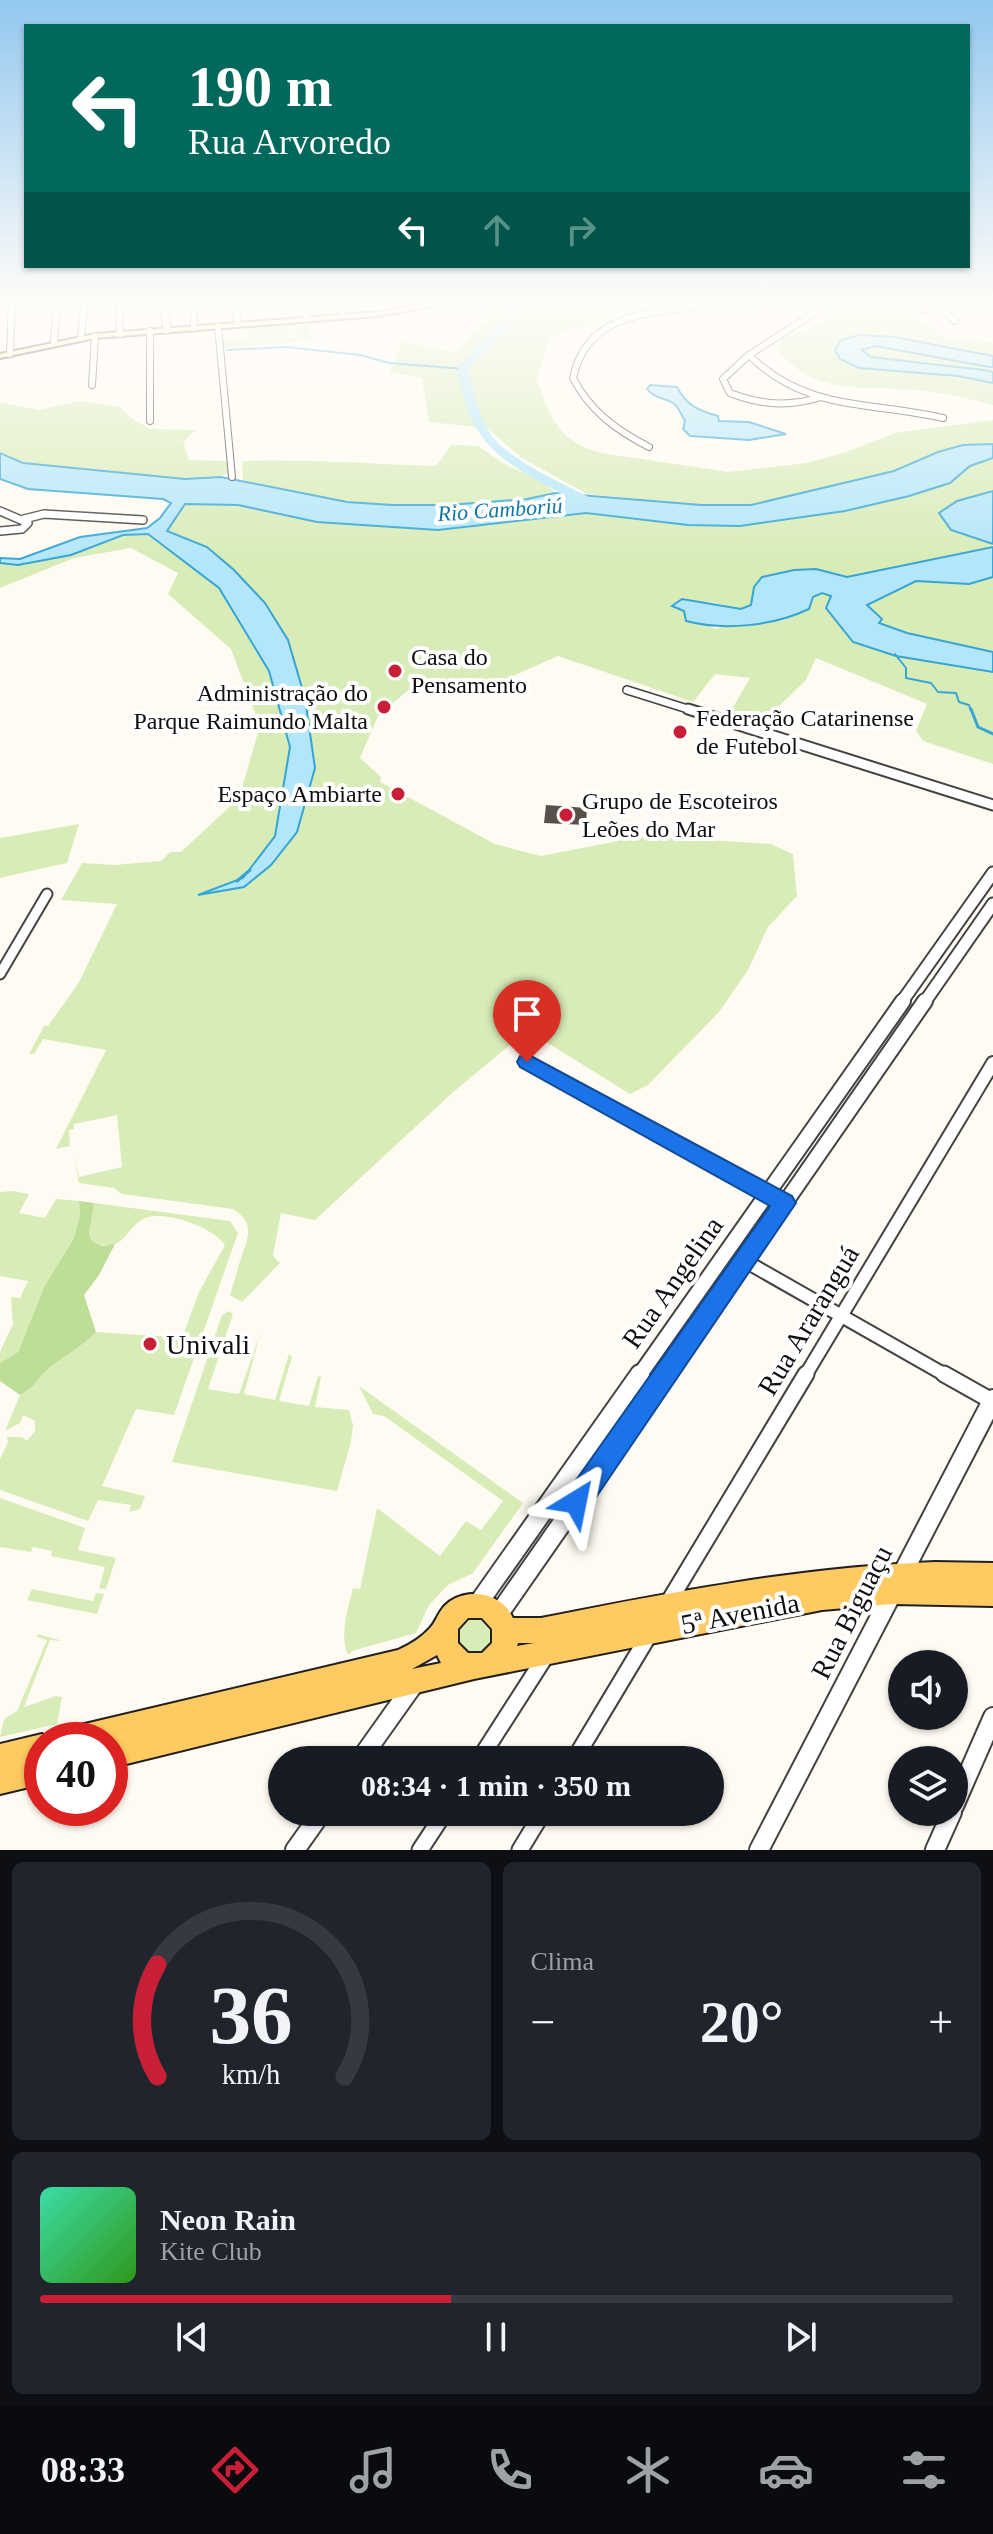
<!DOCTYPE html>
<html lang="pt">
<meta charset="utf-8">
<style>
body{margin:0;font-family:Georgia,serif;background:#20242c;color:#f1f3f6;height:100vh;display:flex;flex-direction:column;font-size:30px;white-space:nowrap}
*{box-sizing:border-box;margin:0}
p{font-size:26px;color:#9ea1a6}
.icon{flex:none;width:44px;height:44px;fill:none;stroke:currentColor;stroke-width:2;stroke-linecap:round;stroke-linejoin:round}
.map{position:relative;height:1850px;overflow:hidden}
.drawer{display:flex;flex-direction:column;gap:12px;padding:12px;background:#0d0f14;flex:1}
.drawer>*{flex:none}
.banner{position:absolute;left:24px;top:24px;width:946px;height:244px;border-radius:0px;box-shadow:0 2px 6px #0004;background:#00695c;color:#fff;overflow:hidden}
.controls{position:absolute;left:888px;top:1650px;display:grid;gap:16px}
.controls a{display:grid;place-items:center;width:80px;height:80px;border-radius:50%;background:#171b24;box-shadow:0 2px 6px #0004;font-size:40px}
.speed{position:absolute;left:24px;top:1722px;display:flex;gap:16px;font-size:40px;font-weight:700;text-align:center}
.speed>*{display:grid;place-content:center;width:104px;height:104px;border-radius:50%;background:#171b24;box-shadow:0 2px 6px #0004;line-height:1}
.speed .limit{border:12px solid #d22;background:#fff;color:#111}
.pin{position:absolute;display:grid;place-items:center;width:68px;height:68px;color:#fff;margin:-82px -34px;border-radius:50% 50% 50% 0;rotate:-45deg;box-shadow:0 0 8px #0007}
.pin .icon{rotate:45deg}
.me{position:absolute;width:88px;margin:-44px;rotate:35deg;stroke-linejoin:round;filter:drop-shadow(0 0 6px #0008)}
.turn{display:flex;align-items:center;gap:28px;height:168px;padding:0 32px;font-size:36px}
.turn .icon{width:104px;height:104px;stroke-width:2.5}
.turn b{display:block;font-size:56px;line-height:68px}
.lanes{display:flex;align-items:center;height:76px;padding:0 32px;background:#0003;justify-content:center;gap:40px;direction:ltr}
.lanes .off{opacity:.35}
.big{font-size:60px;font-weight:700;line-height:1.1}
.drawer .tile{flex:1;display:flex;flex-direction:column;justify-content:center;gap:12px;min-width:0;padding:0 28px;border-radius:12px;background:#20242c}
.drawer .dial{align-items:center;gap:0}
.dial svg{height:208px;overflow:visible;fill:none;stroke:#363941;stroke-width:7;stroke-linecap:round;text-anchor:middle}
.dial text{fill:#f1f3f6;stroke:none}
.song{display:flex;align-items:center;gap:24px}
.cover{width:96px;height:96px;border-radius:12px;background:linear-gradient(135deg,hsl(160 70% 55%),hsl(110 70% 35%))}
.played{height:8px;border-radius:4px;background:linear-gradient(90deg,#c81f37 45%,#363941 45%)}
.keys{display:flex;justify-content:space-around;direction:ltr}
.heat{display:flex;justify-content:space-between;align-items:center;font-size:44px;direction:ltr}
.drawer .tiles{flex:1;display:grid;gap:12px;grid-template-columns:1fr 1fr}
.tile:last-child{grid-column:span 2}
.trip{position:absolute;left:268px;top:1746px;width:456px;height:80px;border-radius:40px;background:#171b24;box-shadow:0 2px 6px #0004;font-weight:700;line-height:80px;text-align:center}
.tab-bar{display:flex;height:128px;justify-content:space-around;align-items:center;background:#090b0e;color:#9ea1a6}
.tab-bar .icon{width:56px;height:56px}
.tab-bar .current{color:#c81f37}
.tab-bar b{font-size:36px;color:#f1f3f6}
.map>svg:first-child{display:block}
.green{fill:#d8ecb8}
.forest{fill:#bede97}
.pitch{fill:#e9f3cb}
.water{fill:#b3e6fa;stroke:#36a5d5;stroke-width:2}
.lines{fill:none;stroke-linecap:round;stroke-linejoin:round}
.stream-far1{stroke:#36a5d5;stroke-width:2}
.stream{stroke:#36a5d5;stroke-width:3}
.river{fill:#b3e6fa;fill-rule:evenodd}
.building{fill:#594f4b}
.minor-far4-casing{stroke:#424242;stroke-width:8}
.minor-far3-casing{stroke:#424242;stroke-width:10}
.minor-far2-casing{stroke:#424242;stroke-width:13}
.minor-far1-casing{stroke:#424242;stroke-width:16}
.minor-casing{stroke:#424242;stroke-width:19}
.tertiary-far3-casing{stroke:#424242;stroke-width:9}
.tertiary-far2-casing{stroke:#424242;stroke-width:15}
.tertiary-far1-casing{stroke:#424242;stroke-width:18}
.tertiary-casing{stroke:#424242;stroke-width:22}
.secondary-casing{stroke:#313131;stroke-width:4}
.primary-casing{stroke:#202020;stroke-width:4}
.minor-far4{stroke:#fff;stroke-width:6}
.minor-far3{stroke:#fff;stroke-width:7}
.minor-far2{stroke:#fff;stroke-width:9}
.minor-far1{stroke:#fff;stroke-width:12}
.minor{stroke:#fff;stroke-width:15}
.tertiary-far3{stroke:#fff;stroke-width:7}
.tertiary-far2{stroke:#fff;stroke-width:11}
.tertiary-far1{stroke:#fff;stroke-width:14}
.tertiary{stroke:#fff;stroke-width:18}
.secondary{fill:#ffeead;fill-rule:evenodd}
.primary{fill:#ffca62;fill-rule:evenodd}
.route{fill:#1a73e8;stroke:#114b97;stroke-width:2}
.poi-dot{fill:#c81f37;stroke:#fff;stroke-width:3}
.labels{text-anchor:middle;stroke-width:8;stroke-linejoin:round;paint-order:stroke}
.far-water-label{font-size:22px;font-style:italic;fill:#1075a9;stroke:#fff}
.poi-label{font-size:24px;fill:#0f0f0f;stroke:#fff;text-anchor:start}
.near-street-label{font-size:28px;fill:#0f0f0f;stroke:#fff}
.near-poi-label{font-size:28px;fill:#0f0f0f;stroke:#fff;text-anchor:start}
</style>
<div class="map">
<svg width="993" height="1850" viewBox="0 0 993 1850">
<rect width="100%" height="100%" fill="#fffbf2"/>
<g class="green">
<path d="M473,302H711L616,315L599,325L557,332L547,346L536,379C552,418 557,441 601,453L729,472L807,463L843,453L895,433L993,420V444L963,445L938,452L894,471L809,493L751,505H701L587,494L522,458L487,428L429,422L422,378L390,372L402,342L455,352L474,331L489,321L473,308Z"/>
<path d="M845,306L911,311L940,336L993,343V356C942,352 892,326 841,340L877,371H915L993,383V405C967,398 940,392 913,390C863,385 815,396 780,352L783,338L810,329Z"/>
<polygon points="306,322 313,340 223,348 222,339 247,337 245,326"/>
<polygon points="876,346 993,367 993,372 932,362 870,357 861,349"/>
<path d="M79,401L120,407L131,418L150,429L196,430L183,442L189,460L228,461V473C206,488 58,466 23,463L0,453V402L39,410Z"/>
<path d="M451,445L478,446L503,463L545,483L555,493C489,508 413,511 346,501C311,497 277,489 243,484L242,461C307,459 371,464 436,466Z"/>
<path d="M993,458V491L957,501L951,530L992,543L993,547L847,577L816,569L794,570L755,587L751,605L741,609L710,602L684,610L715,629L727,625L785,620L822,593L831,596L826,608L853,642L896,656L993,672V764L923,741L916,731L927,704L816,658L806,680L762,723L729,714L750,678L715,674L693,702L558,656L495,684L412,687L378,716L360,758L381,777L380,782L495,844L541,856L643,836L771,844L793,854L797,896L768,927L748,970L719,1012L648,1085L630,1094L548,1043L511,1044L451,1094L315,1220L281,1213L273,1256L280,1263L242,1302L230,1295C234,1283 237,1270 241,1258C249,1236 255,1223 233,1209L122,1194L114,1188L79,1183L74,1155L79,1177L122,1167L117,1115L74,1124V1129L69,1130L70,1146L56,1149L106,1050L43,1039L34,1054H29L44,1026H48L78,984L117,904L61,900L82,863L114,865L161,861L170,852H181L239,798L260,726L231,649L168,594L178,573L131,548L74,558L0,588V563L18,565L71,555L123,535L148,534L219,588L269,671L290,747L275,836L243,878L204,894L244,887L271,865L315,768L265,603L234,570L207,547L167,531L185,504L238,505L317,522L438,530L586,513L688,525L740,526L845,511L909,496L950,483L970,466Z"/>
<polygon points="993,577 993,652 907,633 878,623 882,619 866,605 916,580 969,584"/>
<polygon points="79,824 67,863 0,878 0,838"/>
<polygon points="13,1191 29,1194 19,1213 45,1218 56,1199 79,1201 80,1215 74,1238 44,1287 18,1352 0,1363 0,1352 13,1324 11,1297 20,1298 28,1281 0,1276 0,1192"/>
<path d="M94,1203L230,1221L238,1233L174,1415L136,1409L102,1486L145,1496L140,1509L129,1512L131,1505L98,1500L88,1521L0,1490V1459L8,1442L7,1437H22L27,1441L35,1431V1421L23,1415L20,1423L5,1431L20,1395C34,1389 37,1378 48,1369C64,1356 82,1347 96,1332L172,1337L184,1333L199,1292L225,1245C213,1227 165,1210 145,1218C124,1227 126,1255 93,1242L89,1235Z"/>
<polygon points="229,1311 233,1314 208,1389 239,1394 260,1334 244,1394 275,1400 289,1354 292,1357 279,1401 309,1406 318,1376 321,1377 315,1407 349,1410 353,1425 351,1442 337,1491 172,1462 222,1315"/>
<path d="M359,1386L523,1503L473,1573L448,1585L429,1605L416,1633L352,1651L348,1655C339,1633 348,1610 353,1588L360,1589L377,1508L440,1556L466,1521L481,1530L503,1501L384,1416L373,1414Z"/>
<polygon points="0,1498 85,1528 78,1550 116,1558 106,1589 99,1588 105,1567 51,1556 52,1551 33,1547 31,1552 0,1547"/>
<polygon points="32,1589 93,1601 96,1593 104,1594 97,1614 27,1600"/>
<polygon points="482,1611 499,1642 470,1663 449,1634 451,1626"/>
<polygon points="37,1634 63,1641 50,1640 24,1707 56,1696 62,1697 57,1724 0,1737 4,1719 17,1711 47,1640 37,1637"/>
</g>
<path class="forest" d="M79,1201L94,1203L89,1235L93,1242L103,1246L115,1244L99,1275L84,1295L96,1332C82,1347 64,1356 48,1369C37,1378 34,1389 20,1395L0,1381V1363L18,1352L44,1287L74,1238L80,1215Z"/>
<polygon class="pitch" points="302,327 306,339 250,343 247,331"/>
<g class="water">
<polygon points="859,335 894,337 993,356 993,367 989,367 876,346 862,350 871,357 984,370 993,372 993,383 958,376 859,368 840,359 835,350 841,340"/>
<path d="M650,385L677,387C686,405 699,411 718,416L719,421L749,422L786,434L749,440L690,436L683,429L685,421C681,415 679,407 673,403C663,397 655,399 647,389Z"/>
<polygon points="993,444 993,458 970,466 950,483 909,496 845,511 740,526 688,525 586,513 438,530 317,522 238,505 185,504 167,531 207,547 234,570 265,603 288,640 305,698 315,768 297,832 271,865 244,887 198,895 243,878 275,836 290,747 269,671 219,588 148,534 123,535 71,555 18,565 0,563 0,558 20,559 80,537 147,528 160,518 171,503 163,499 28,489 0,479 0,453 23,463 185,479 221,477 347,502 392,505 448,505 527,499 555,493 701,505 751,505 894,471 938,452 963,445"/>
<polygon points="993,491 993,544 951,530 939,513 957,501"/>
<path d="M993,547V577L969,584L916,581L867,605L882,619L879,623L907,633L993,652V672L896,656L853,642L826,608L831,596L822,593L813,597L809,609C773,626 724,631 686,621L684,611L672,606L682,599L741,609L751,605L754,587L762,577L794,570L816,569L847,577Z"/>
</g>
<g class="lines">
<g class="stream-far1">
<polyline points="227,350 286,347 360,355 389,363 464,369"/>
<polyline points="895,654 906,668 906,678 931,683 938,692 956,693 959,702 969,705 971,711"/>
</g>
<g class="stream">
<polyline points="971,709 978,727 993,734"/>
<polyline points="237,881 250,870"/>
</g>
<path class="river" d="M516,302H526L518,318L470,366L469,371C474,391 478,412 488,430C504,459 563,483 592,499V505H582C531,475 478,459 463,395C461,385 456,375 459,365L509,315Z"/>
</g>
<polygon class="building" points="546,805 587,808 586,825 544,823"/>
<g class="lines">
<defs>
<g id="minor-far4">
<polyline points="119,302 120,334"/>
<polyline points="234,302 238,324"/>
<polyline points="301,302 307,319"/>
<polyline points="337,302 343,316"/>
<polyline points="937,305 955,321"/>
<polyline points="0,306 13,305"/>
<polyline points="913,310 993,304"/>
<polyline points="194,314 194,328"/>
<polyline points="218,326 232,477"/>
<polyline points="150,331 150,421"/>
<polyline points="81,338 85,302"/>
<polyline points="54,343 57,302"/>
<polyline points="10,354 12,302"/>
<path d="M749,355C806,412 870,401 943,418"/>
<polyline points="92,385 95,336"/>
<path d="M821,397C789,407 761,405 730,393L723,379L749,355L831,302"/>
<path d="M649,447C616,430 590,411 573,378C589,302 670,315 727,302"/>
</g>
<g id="minor-far3">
<polyline points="0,511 28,523 22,529 0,531"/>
<polyline points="24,519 44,514 143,520"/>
<polyline points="627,690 694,711"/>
</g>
<g id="minor-far2">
<polyline points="688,709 993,805"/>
<polyline points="0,974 47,894"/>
</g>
<g id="minor-far1">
<polyline points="527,1062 785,1203"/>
<polyline points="745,1261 947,1376"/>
<polyline points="805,1376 993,1063"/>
</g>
<g id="minor">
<polyline points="944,1374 992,1401"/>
<polyline points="668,1603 806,1374"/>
<polyline points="479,1760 547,1654"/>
<polyline points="574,1760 649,1635"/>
<polyline points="420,1850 445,1812"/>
<polyline points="520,1850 543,1812"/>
</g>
<polyline id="tertiary-far3" points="164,302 167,330"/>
<g id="tertiary-far2">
<polyline points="901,1003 993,873"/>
<polyline points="924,1003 993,904"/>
</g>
<g id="tertiary-far1">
<polyline points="639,1376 903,1001"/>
<polyline points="665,1376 925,1001"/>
</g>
<g id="tertiary">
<polyline points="477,1605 640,1374"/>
<polyline points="498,1615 666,1374"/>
<polyline points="360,1760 414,1684"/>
<polyline points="954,1806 993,1717"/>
<polyline points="295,1850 322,1812"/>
<polyline points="759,1850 993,1399"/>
<polyline points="935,1850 952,1812"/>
</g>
<polygon id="secondary" points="440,302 454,302 378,316 95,338 0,358 0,354 95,334 378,312"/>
<g id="primary">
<path d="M935,1562L993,1563V1606L893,1604L822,1610L474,1679L110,1768V1740H59L63,1731L72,1727L398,1650C411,1644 421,1638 430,1628C435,1623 436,1618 440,1612C450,1595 473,1590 491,1597C502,1602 508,1607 513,1618H541C672,1592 801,1567 935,1562ZM468,1618H482L492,1629V1643L482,1653H468L458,1643V1629ZM518,1643H534L517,1646ZM437,1655L441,1663L412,1669Z"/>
<polygon points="42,1734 52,1740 42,1740 42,1784 0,1794 0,1744"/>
</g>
</defs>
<use href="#minor-far4" class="minor-far4-casing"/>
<use href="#minor-far3" class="minor-far3-casing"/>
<use href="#minor-far2" class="minor-far2-casing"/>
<use href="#minor-far1" class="minor-far1-casing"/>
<use href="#minor" class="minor-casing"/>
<use href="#tertiary-far3" class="tertiary-far3-casing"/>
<use href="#tertiary-far2" class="tertiary-far2-casing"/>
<use href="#tertiary-far1" class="tertiary-far1-casing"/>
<use href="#tertiary" class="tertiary-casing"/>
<use href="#secondary" class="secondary-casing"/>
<use href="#primary" class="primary-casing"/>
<use href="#minor-far4" class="minor-far4"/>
<use href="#minor-far3" class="minor-far3"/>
<use href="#minor-far2" class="minor-far2"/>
<use href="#minor-far1" class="minor-far1"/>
<use href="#minor" class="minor"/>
<use href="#tertiary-far3" class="tertiary-far3"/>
<use href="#tertiary-far2" class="tertiary-far2"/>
<use href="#tertiary-far1" class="tertiary-far1"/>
<use href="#tertiary" class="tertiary"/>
<use href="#secondary" class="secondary"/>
<use href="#primary" class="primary"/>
</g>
<linearGradient id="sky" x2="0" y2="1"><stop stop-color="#93c8ef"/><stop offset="0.54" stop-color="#fffdf9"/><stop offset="1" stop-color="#fffdf9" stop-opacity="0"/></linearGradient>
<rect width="993" height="561" fill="url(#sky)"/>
<polygon class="route" points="527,1054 792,1196 796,1203 586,1512 576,1516 567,1512 563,1502 567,1493 770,1206 520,1067 517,1062 520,1056"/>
<g class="poi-dot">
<circle cx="395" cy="671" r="8"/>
<circle cx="384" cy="707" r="8"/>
<circle cx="680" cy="732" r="8"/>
<circle cx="398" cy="794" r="8"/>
<circle cx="566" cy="815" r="8"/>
<circle cx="150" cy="1344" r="8"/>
</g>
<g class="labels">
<g class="far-water-label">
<text transform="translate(500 509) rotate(-4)" y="8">Rio Camboriú</text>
</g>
<g class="poi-label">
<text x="411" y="665">Casa do<tspan x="411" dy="28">Pensamento</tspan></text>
<text x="368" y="701" text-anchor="end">Administração do<tspan x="368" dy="28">Parque Raimundo Malta</tspan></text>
<text x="696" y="726">Federação Catarinense<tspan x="696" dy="28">de Futebol</tspan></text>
<text x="382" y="802" text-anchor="end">Espaço Ambiarte</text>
<text x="582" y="809">Grupo de Escoteiros<tspan x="582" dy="28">Leões do Mar</tspan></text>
</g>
<g class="near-street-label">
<text transform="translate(672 1282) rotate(-55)" y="10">Rua Angelina</text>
<text transform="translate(808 1320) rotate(-59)" y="10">Rua Araranguá</text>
<text transform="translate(851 1612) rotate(-63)" y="10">Rua Biguaçu</text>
<text transform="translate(740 1613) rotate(-11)" y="10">5ª Avenida</text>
</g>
<g class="near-poi-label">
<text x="166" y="1354">Univali</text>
</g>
</g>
</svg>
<div class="controls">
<a><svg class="icon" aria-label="sound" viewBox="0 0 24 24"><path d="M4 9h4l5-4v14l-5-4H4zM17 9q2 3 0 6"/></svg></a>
<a><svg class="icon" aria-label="layers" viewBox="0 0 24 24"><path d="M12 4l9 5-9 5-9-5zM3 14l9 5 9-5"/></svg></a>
</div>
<div class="speed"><div class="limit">40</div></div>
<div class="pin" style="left:527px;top:1062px;background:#d93025"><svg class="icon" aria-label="arrive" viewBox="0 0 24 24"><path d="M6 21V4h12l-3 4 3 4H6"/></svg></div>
<svg class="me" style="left:576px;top:1502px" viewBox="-20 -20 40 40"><path d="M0-17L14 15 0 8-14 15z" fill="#1a73e8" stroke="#fff" stroke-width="4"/></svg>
<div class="trip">08:34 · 1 min · 350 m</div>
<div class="banner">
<div class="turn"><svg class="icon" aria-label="left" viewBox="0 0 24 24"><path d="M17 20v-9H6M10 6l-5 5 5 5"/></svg><div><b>190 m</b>Rua Arvoredo</div></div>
<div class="lanes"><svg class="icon" aria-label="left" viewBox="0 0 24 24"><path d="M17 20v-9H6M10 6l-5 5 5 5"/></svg><svg class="icon off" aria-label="ahead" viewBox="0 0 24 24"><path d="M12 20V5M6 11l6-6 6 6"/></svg><svg class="icon off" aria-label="right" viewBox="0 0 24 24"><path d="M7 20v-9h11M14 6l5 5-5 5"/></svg></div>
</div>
</div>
<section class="drawer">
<div class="tiles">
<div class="tile dial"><svg viewBox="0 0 100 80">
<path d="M14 69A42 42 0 1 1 86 69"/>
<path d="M14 69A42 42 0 0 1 14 26" stroke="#c81f37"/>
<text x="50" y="56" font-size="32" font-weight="700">36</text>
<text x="50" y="72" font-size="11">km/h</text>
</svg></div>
<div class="tile"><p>Clima</p>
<div class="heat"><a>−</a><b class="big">20°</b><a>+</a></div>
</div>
<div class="tile">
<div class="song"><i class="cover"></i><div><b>Neon Rain</b><p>Kite Club</p></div></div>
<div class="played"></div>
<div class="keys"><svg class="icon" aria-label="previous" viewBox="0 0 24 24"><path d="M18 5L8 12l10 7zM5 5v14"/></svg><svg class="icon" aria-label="pause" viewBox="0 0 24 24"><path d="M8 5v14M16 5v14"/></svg><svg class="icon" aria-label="next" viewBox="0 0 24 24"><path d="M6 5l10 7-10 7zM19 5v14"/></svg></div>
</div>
</div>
</section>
<nav class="tab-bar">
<b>08:33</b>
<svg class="icon current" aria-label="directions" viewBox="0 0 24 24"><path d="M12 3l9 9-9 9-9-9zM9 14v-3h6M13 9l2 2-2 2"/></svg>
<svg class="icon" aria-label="music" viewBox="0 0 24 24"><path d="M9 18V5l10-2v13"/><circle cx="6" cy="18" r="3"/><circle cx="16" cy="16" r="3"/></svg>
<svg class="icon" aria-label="phone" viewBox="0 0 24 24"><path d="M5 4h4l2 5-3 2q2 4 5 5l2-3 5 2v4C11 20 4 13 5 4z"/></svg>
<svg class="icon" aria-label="climate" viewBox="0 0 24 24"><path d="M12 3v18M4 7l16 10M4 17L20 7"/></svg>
<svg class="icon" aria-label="car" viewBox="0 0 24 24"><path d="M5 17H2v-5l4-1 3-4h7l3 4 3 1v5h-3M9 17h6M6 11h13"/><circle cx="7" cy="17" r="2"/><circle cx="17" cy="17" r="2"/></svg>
<svg class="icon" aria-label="filters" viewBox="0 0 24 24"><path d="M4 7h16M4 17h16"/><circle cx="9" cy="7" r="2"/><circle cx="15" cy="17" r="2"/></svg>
</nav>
